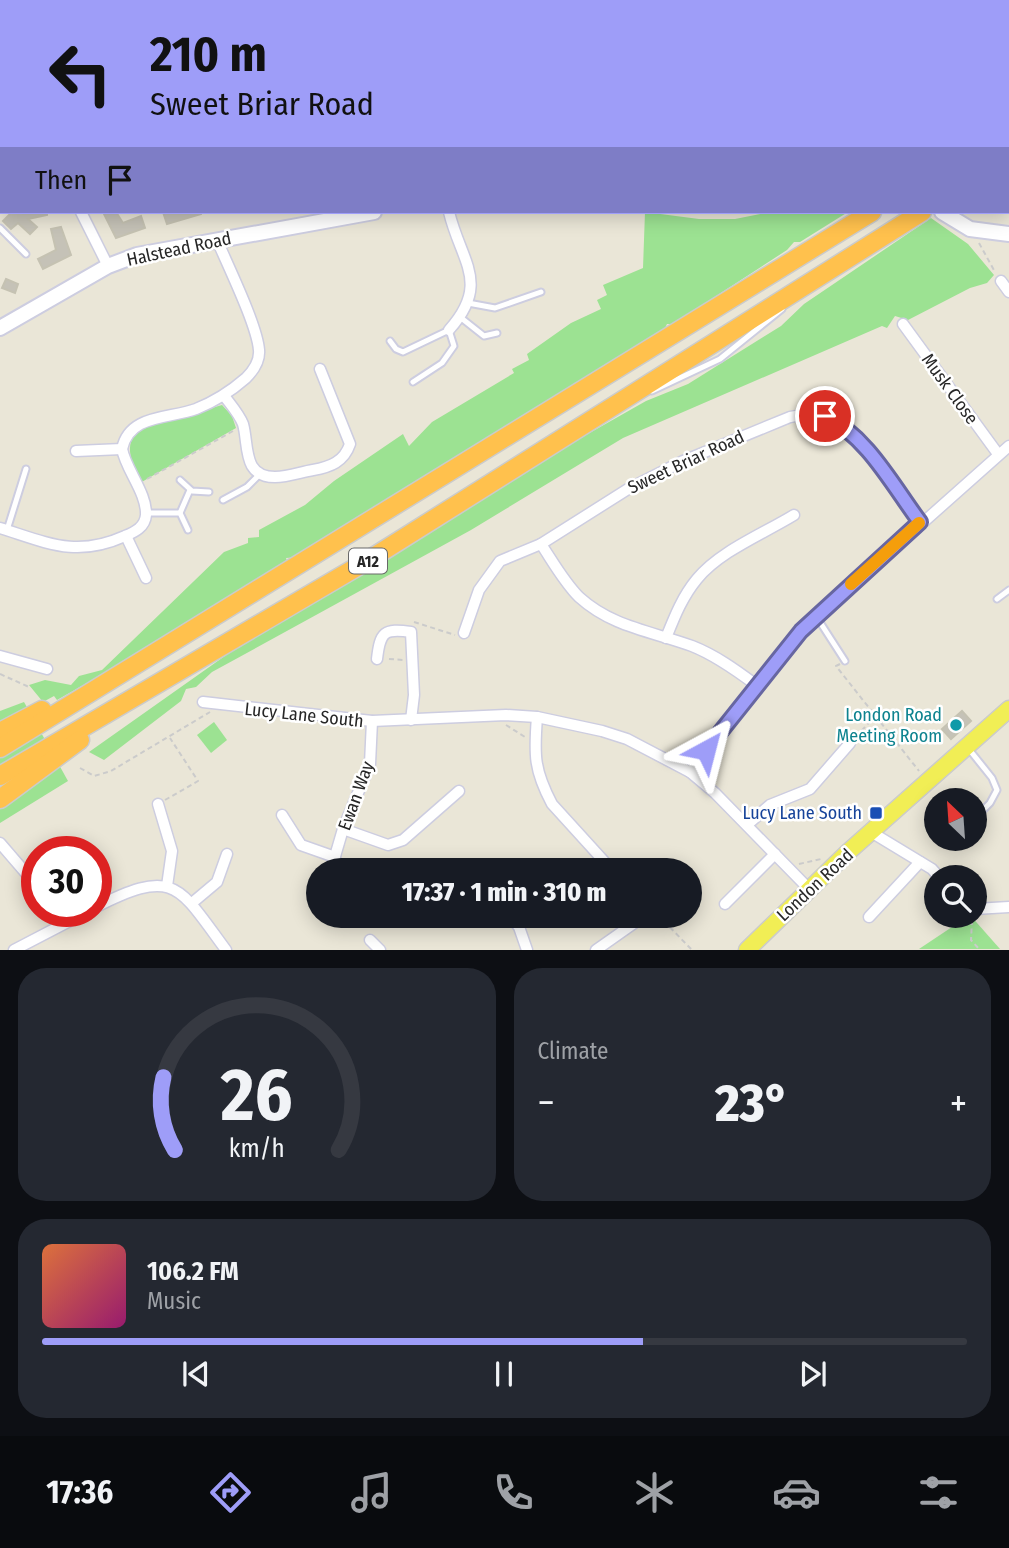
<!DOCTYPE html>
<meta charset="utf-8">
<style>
body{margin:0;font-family:"Fira Sans Condensed",sans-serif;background:#242831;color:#f1f3f6;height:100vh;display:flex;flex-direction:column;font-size:26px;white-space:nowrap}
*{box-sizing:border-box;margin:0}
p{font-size:23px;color:#9ea1a6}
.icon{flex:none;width:38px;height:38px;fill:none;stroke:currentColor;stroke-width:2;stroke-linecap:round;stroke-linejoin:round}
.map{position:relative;height:950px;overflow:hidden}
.details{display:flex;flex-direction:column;gap:18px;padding:18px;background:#0d0f14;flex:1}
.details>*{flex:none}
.banner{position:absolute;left:0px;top:0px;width:1010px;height:214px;box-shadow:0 4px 18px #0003;background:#9e9df8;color:#111;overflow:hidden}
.needle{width:46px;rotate:335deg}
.buttons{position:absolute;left:924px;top:788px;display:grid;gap:14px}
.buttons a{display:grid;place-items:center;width:63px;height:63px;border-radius:50%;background:#171b24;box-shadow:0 4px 18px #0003;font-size:35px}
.speed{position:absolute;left:21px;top:836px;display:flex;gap:14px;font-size:35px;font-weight:700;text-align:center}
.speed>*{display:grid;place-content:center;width:91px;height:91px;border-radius:50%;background:#171b24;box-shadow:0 4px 18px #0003;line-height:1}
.speed .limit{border:10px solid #d22;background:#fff;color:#111}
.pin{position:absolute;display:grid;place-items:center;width:60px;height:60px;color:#fff;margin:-30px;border:4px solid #fff;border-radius:50%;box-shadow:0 2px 7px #0007}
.me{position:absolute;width:77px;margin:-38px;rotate:38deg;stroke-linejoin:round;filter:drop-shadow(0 0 5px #0008)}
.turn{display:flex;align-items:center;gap:24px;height:147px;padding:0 35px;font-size:32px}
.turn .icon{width:91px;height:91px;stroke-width:2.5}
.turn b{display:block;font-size:49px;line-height:60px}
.then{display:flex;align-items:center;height:66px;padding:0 35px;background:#0003;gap:14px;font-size:26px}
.big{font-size:52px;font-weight:800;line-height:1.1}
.details .widget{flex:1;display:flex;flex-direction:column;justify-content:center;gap:10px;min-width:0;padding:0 24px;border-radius:28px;background:#242831}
.details .dial{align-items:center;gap:0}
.dial svg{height:182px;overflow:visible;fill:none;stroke:#363941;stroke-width:7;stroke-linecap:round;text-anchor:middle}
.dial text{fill:#f1f3f6;stroke:none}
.song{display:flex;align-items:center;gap:21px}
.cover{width:84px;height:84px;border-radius:10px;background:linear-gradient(135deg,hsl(20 70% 55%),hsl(320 70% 35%))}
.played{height:7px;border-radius:4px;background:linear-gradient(90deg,#9e9df8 65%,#363941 65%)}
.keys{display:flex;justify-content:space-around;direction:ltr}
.heat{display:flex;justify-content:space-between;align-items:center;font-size:38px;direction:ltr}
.details .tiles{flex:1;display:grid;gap:18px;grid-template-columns:1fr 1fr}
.widget:last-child{grid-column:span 2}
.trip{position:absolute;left:306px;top:858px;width:396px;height:70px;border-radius:35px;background:#171b24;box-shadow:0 4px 18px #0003;font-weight:800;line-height:70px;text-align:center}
.menu{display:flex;height:112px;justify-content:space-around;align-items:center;background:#090b0e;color:#9ea1a6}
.menu .icon{width:49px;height:49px}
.menu .active{color:#9e9df8}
.menu b{font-size:32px;color:#f1f3f6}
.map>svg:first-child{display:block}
.education{fill:#ece8c6}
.green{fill:#9ce292}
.building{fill:#c5c2b7;stroke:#c5c2b2;stroke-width:2}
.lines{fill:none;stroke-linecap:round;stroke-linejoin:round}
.lane-casing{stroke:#cdcde0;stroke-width:9}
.street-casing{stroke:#cdcde0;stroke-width:13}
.secondary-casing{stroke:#cdcde0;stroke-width:18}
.primary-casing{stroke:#cbcbcb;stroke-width:19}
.highway-casing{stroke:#cbcbcb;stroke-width:21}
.path{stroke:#cbcbcb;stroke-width:2;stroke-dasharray:5 3.5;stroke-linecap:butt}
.lane{stroke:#fff;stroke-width:5}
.street{stroke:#fff;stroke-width:10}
.secondary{stroke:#fff;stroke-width:14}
.primary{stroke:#f1ee55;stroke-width:16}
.highway{stroke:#ffc14d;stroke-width:18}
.rail-casing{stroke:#9c9bb1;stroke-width:5}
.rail{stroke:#fff;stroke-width:2.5;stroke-dasharray:8;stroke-linecap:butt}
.route-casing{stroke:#6766a1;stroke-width:18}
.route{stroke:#9e9df8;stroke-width:12}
.slow{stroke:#f59e0b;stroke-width:12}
.culture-dot{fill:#0f9aa8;stroke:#fff;stroke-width:2.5}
.transit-dot{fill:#1a4fb4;stroke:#fff;stroke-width:2.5}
.labels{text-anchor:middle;stroke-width:5;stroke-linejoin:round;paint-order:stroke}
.shield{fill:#fff;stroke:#686868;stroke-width:2}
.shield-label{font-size:16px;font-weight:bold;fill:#272727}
.street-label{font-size:18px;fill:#272727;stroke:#fff}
.culture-label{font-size:18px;fill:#0d838f;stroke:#fff;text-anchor:end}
.transit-label{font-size:18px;fill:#164399;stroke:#fff;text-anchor:end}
</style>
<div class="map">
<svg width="1009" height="950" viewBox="0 0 1009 950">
<rect width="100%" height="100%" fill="#eae6d7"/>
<g class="education">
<rect x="544" y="0" width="239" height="2"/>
<polygon points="884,0 1009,0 1009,48 1008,2"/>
</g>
<g class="green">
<polygon points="0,0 142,0 2,2 0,152"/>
<polygon points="645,212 699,219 735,219 771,212 848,212 800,242 794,242 787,250 673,324 667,324 664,330 299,557 286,558 287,561 206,610 180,630 57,700 54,696 43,702 29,685 45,680 71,685 79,676 102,670 224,552 248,543 248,538 259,537 259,530 305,505 334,481 403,434 409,446 432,422 514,373 512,369 529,360 527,354 571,323 601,309 597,300 607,295 603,285 643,268"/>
<polygon points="931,218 968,244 994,275 987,283 970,288 908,320 895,316 887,328 882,326 623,438 471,530 212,672 196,687 186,689 181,701 104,760 89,752 239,646 519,473 646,401 688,384 781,326 804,304"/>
<path d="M222,405L232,416L236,428L140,483C133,463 122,446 139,429Z"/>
<polygon points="24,702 68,781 0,823 0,711"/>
<polygon points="214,722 227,740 211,753 197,735"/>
<polygon points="970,915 1000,949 919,949"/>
</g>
<g class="building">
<polygon points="12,212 47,212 47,215 28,219 37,227 30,234 18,223 11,229 3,221"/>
<polygon points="103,212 116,212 123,223 141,216 145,228 116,238"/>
<polygon points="163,212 201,212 201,214 167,224"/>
<polygon points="61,227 71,255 43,269 38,259 56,250 51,229"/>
<polygon points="6,279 18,284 15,293 2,288"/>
<polygon points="962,711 971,721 951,739 942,729"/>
</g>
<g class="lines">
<defs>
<g id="lane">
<polyline points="935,2 937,0"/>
<polyline points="0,228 26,254"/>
<polyline points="468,303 495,308 541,292"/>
<polyline points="460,317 484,336 497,333"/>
<polyline points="390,341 396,349 403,352 449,330 454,346 442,363 413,382"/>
<polyline points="652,391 720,359 782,309"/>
<polyline points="180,480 192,491 209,492"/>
<polyline points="223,500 247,487 261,473"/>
<polyline points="146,513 180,513 188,530"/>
<polyline points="180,513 190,490"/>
<polyline points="7,530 26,469"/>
<polyline points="997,599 1009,590"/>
<polyline points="816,616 845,661"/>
<polyline points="968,748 992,778 997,790 990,803 975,818"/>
</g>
<g id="street">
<polyline points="304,0 307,2"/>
<polyline points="495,0 495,2"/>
<polyline points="0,204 2,202"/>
<polyline points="81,212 108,266"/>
<polyline points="1001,281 1009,292"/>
<polyline points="903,324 998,454"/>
<path d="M449,330C491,283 461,262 449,212"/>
<path d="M225,397C231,405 239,414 243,424C249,445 242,477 275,477C288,477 301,472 313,470C330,467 344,462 350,444L320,369"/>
<polyline points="76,451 122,449"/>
<path d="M0,528C48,543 76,558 125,536C135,532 145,527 146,515C147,493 126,470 122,449C129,414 169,419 196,409C216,401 230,392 246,378C253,371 260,361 259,350C257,325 228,266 217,240"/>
<polyline points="126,536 146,578"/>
<path d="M541,544C553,562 564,582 579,597C612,627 651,631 692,646C715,655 736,670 756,685"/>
<path d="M464,633L479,590L500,561L541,544L628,489L683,461L790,417C808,413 826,413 842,424C871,444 898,493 920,522"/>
<path d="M666,638C674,618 682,597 697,579C720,551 763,534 794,515"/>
<polyline points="0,656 47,669"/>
<path d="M377,659C380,632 384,628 411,632L414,695L411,720"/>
<polyline points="203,702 372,721 506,715 537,717 602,731 627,739 690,772 715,793 809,889"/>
<path d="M537,717C534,755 534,770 552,804L612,870"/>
<polyline points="690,772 801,631 1009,446"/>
<polyline points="158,804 172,851 167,886"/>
<polyline points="282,815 301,845 335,857"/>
<polyline points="747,825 770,805 810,789 850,743"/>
<polyline points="343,829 388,845 403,840 459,791"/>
<polyline points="871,832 932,869 939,877"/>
<polyline points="0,843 37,886"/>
<polyline points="331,870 343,829 370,764 372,721"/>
<polyline points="192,903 217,882 227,854"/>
<polyline points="725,904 775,854"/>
<path d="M96,907C175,867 178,885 226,950"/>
<polyline points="975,909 1009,907"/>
<polyline points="53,912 61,924"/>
<polyline points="509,915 519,927 527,950"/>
<polyline points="869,917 920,862"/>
<polyline points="370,940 380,950"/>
<polyline points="14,950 87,912"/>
<polyline points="596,950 633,924 638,915"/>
</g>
<g id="secondary">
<polyline points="1008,64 1009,64"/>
<polyline points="942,212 970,229 1009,234"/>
<polyline points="0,328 108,266 137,255 374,212"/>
</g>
<polyline id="primary" points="747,950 847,853 1009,709"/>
<g id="highway">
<polyline points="1008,128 1009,127"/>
<polyline points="1008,156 1009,155"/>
<polyline points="0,732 42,710"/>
<polyline points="0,748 872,212"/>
<polyline points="0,776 367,561 922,212"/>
<polyline points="0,799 80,740"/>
</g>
</defs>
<use href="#lane" class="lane-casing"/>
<use href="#street" class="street-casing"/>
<use href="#secondary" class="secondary-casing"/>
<use href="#primary" class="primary-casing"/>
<use href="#highway" class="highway-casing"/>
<g class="path">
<polyline points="373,0 375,2"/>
<polyline points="415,0 417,2"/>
<polyline points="403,2 405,0"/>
<polyline points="979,243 995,272"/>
<polyline points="147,479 233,431"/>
<polyline points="414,622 455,635"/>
<polyline points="389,659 404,660"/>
<polyline points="840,664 836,666 919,771"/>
<polyline points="0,674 29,687"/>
<polyline points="506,725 525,737"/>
<polyline points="856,737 875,716"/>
<polyline points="80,768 94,776 111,771 210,712"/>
<polyline points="165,800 198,781 170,738"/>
<polyline points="799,864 821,859"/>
<polyline points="658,915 692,950"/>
<polyline points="972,920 971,940 980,950"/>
</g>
<use href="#lane" class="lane"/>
<use href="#street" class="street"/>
<use href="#secondary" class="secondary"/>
<use href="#primary" class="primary"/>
<use href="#highway" class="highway"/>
<defs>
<g id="rail">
<polyline points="145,2 147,0"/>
<polyline points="0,159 2,157"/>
</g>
</defs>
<use href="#rail" class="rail-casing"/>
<use href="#rail" class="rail"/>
</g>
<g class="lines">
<defs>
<path id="route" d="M706,750L801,631L920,522C893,486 867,436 825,416"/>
</defs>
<use href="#route" class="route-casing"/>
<use href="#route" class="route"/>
<polyline class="slow" points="851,584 919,523"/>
</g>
<circle class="culture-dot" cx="956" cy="725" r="7"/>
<rect class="transit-dot" x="869" y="806" width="14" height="14" rx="3.5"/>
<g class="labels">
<rect class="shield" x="349" y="548.5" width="38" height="25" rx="5"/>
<g class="shield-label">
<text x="368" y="567">A12</text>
</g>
<g class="street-label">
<text transform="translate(179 249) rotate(-12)" y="6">Halstead Road</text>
<text transform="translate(950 389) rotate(54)" y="6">Musk Close</text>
<text transform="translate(686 462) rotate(-25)" y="6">Sweet Briar Road</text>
<text transform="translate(304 715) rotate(6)" y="6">Lucy Lane South</text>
<text transform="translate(356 796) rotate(-70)" y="6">Ewan Way</text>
<text transform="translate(815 885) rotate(-43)" y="6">London Road</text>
</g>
<g class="culture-label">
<text x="942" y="721">London Road<tspan x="942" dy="21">Meeting Room</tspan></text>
</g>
<g class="transit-label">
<text x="862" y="819">Lucy Lane South</text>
</g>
</g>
</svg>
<div class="buttons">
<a><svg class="needle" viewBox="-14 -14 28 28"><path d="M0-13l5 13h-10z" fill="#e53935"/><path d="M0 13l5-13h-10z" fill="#9ea1a6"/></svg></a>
<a><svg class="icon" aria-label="search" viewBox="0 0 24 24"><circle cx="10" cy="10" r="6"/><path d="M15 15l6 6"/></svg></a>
</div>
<div class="speed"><div class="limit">30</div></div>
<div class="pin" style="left:825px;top:416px;background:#d93025"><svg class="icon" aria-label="arrive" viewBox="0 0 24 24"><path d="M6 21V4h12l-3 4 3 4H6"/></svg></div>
<svg class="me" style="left:706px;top:750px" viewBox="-20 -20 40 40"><path d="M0-17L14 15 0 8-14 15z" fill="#9e9df8" stroke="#fff" stroke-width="4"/></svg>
<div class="trip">17:37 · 1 min · 310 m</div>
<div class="banner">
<div class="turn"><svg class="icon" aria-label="left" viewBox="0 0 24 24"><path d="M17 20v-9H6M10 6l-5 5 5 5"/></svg><div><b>210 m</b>Sweet Briar Road</div></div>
<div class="then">Then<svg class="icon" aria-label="arrive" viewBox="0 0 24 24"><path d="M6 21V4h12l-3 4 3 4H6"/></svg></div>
</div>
</div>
<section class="details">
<div class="tiles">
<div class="widget dial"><svg viewBox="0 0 100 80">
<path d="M14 69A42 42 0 1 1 86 69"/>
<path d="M14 69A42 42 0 0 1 9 37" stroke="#9e9df8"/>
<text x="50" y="56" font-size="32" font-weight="700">26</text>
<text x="50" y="72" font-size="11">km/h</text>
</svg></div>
<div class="widget"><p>Climate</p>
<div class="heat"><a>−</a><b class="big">23°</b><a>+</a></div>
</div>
<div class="widget">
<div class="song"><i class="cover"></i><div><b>106.2 FM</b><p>Music</p></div></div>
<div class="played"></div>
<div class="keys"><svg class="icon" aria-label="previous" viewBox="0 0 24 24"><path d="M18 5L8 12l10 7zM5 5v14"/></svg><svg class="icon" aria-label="pause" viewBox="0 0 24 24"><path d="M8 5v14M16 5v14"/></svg><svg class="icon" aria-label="next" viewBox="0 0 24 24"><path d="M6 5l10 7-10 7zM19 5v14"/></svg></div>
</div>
</div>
</section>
<nav class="menu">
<b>17:36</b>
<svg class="icon active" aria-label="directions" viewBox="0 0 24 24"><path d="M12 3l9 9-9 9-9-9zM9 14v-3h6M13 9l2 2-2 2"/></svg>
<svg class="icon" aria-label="music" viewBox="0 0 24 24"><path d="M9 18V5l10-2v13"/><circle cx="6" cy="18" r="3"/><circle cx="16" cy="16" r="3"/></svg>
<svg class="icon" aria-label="phone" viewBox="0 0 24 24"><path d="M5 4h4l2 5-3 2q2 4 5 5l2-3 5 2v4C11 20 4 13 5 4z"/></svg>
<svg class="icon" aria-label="climate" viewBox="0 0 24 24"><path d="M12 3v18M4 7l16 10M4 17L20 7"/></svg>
<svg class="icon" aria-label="car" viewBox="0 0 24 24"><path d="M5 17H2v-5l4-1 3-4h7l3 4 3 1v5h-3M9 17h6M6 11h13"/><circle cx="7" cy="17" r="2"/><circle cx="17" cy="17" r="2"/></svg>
<svg class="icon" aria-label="filters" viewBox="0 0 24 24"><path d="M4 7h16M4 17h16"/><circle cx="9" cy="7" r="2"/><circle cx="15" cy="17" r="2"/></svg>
</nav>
